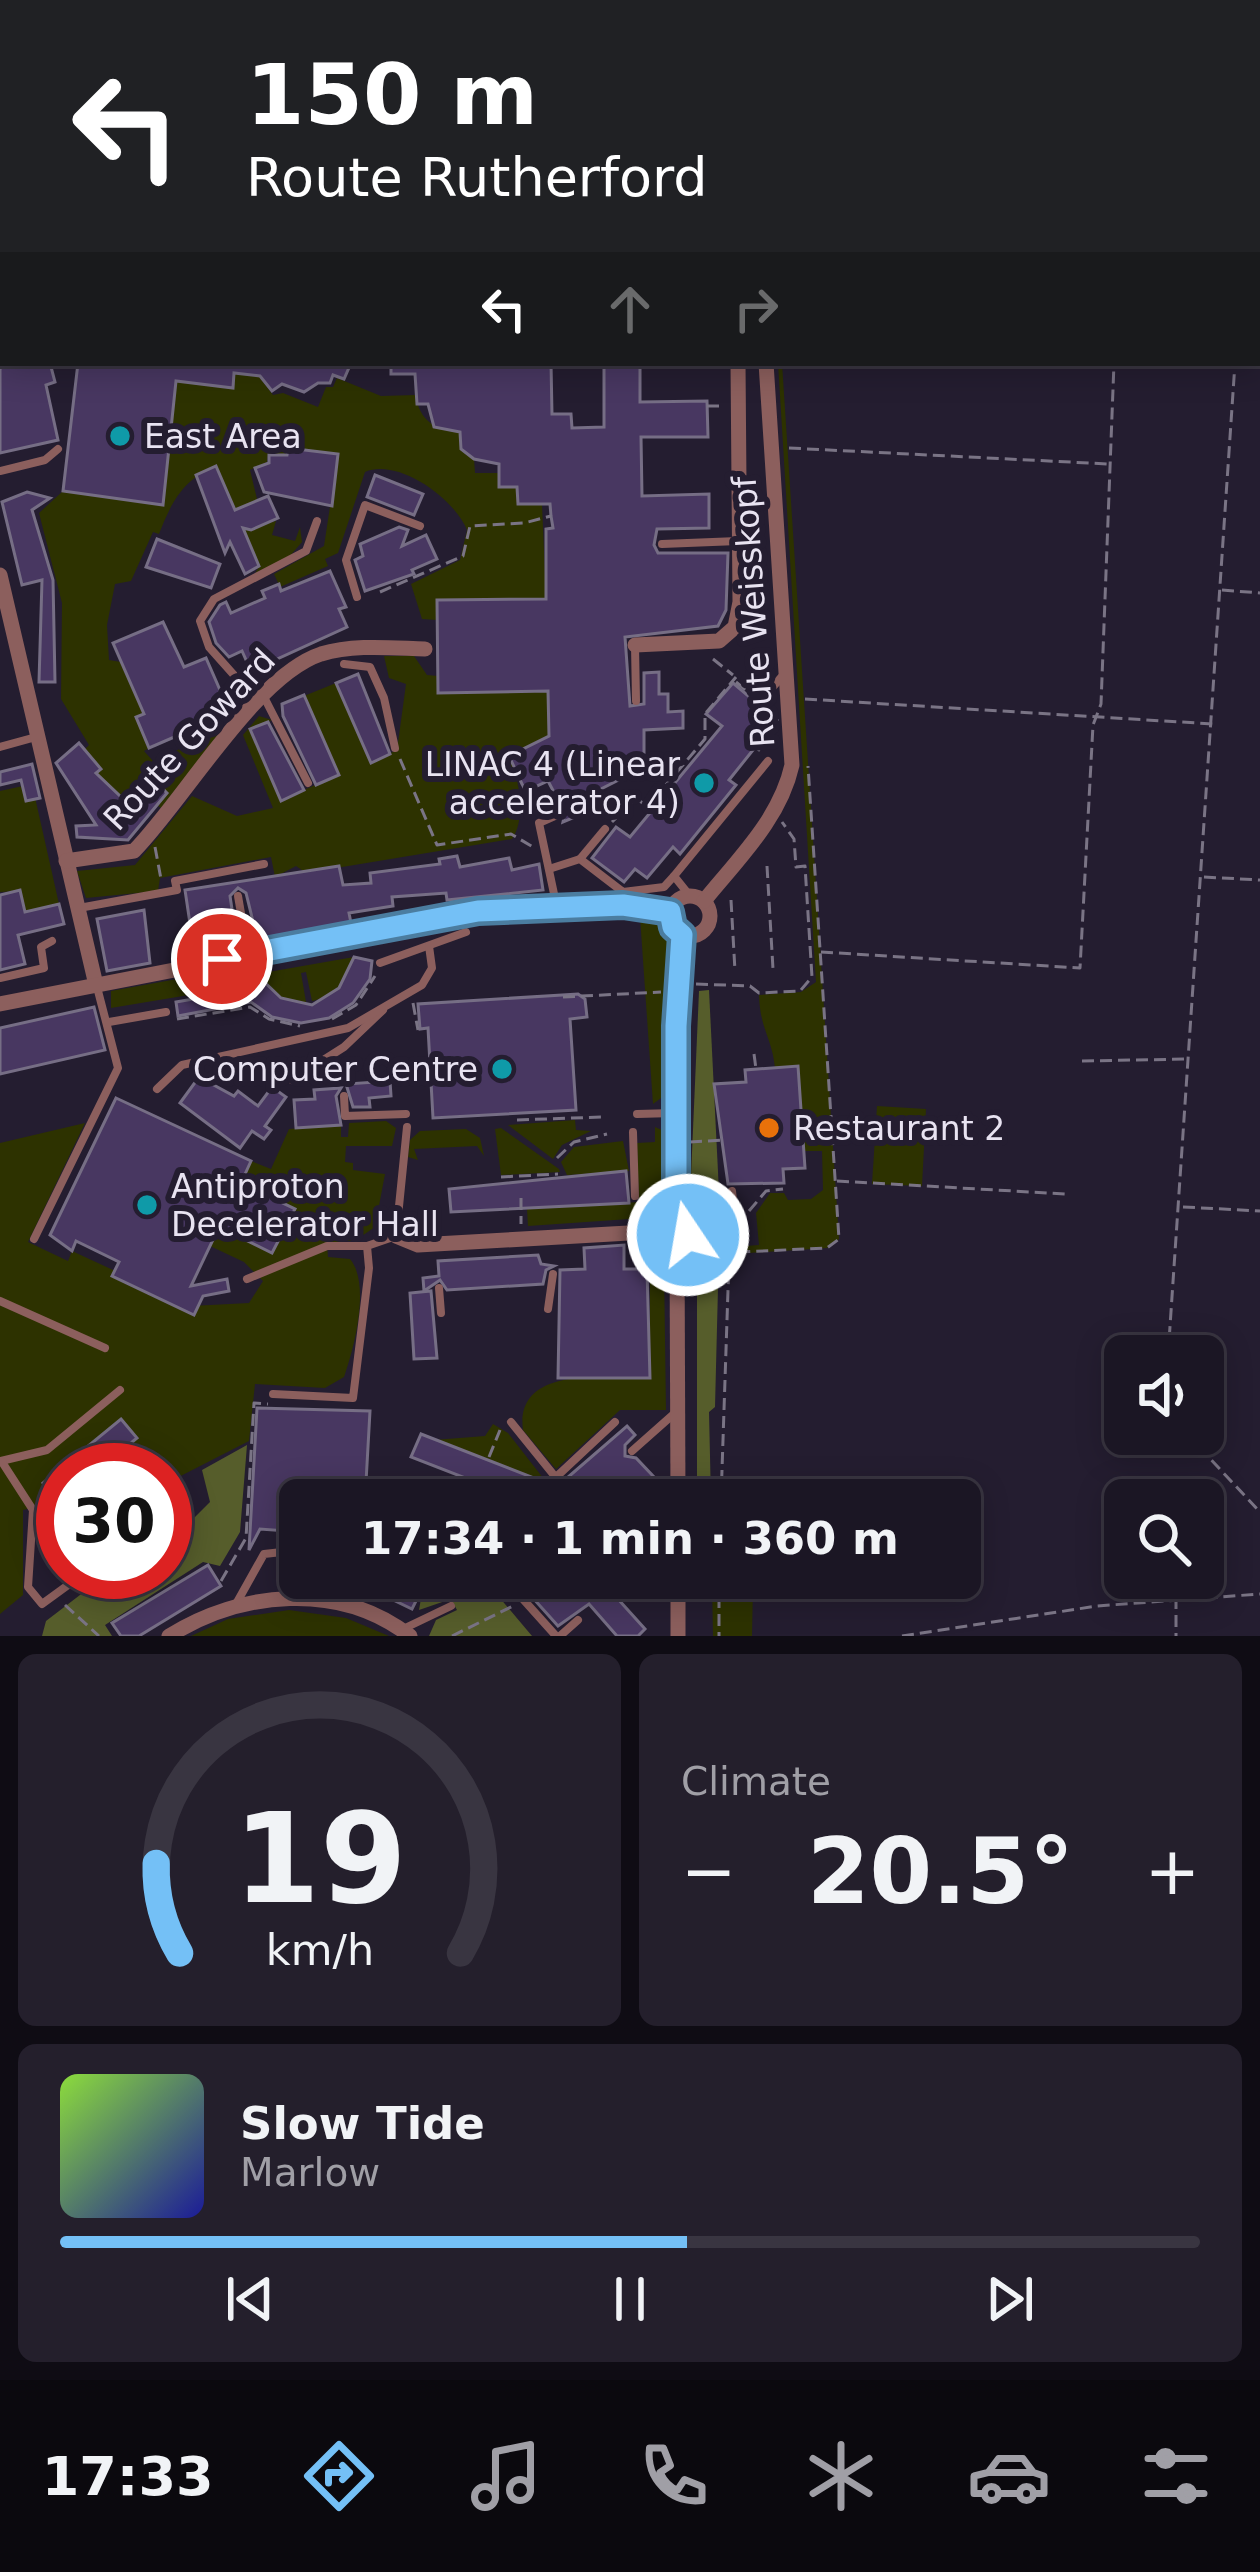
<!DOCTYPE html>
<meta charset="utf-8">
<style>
body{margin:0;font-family:"DejaVu Sans",sans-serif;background:#241f2c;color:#f1f3f6;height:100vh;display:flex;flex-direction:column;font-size:45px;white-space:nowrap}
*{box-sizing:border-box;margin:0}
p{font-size:39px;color:#a09fa6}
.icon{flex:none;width:66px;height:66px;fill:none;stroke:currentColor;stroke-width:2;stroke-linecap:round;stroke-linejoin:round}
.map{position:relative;height:1636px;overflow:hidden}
.panel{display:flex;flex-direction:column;gap:18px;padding:18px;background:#0f0c14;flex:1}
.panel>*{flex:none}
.hud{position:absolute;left:0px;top:0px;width:1260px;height:366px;box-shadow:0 6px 30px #0003,0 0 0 3px #393541;background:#202124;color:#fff;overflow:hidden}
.tools{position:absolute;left:1104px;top:1335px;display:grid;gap:24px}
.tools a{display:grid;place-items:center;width:120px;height:120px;border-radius:18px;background:#1b1624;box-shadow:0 6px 30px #0003,0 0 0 3px #393541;font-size:60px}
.speed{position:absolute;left:36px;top:1443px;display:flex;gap:24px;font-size:60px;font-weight:700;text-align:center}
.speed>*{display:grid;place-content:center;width:156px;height:156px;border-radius:50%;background:#1b1624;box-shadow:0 6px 30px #0003,0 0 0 3px #393541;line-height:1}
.speed .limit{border:18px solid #d22;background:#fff;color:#111}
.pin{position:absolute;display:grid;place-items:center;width:102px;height:102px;color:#fff;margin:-51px;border:6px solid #fff;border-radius:50%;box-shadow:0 3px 12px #0007}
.me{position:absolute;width:132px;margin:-66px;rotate:348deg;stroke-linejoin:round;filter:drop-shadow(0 0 9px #0008)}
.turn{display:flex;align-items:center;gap:42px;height:252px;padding:0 48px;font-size:54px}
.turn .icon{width:156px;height:156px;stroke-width:2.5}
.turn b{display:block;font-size:84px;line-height:102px}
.lanes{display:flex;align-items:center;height:114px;padding:0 48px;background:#0003;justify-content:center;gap:60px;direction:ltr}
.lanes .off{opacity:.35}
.big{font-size:90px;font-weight:700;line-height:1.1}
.panel .card{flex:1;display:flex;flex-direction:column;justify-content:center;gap:18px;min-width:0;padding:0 42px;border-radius:18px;background:#241f2c}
.panel .dial{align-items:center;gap:0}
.dial svg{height:312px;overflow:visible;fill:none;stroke:#393541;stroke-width:7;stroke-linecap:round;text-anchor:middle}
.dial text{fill:#f1f3f6;stroke:none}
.song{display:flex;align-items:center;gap:36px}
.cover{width:144px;height:144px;border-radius:18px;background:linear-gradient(135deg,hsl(90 70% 55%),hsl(240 70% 35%))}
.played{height:12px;border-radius:6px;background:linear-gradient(90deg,#74c0f6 55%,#393541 55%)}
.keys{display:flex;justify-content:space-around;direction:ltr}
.heat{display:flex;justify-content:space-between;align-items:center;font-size:66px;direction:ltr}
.panel .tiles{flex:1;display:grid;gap:18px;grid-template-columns:1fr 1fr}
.card:last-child{grid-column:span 2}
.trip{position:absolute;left:279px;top:1479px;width:702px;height:120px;border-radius:18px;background:#1b1624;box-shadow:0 6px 30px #0003,0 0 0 3px #393541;font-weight:700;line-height:120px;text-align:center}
.tab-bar{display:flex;height:192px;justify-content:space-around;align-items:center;background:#0b090e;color:#a09fa6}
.tab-bar .icon{width:84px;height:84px}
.tab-bar .selected{color:#74c0f6}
.tab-bar b{font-size:54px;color:#f1f3f6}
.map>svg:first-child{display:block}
.green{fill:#2d3200}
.forest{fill:#565d2b}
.building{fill:#483761;stroke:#766e85;stroke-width:3}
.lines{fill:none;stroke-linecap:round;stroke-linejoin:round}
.path{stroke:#7a7485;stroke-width:3;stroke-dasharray:12 6;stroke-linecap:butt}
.lane{stroke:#8c5f5d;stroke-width:8}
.street{stroke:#8c5f5d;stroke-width:15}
.route-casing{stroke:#4b7da0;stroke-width:30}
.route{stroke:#74c0f6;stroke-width:21}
.culture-dot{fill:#0f9aa8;stroke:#241d30;stroke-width:4.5}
.food-dot{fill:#e8710a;stroke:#241d30;stroke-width:4.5}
.labels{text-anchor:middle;stroke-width:12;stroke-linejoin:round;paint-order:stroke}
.poi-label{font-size:33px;fill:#e8e3f1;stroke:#241d30;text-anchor:start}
.street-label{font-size:33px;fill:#e8e3f1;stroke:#241d30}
</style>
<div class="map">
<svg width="1260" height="1636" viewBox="0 0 1260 1636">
<rect width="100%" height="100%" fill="#241d30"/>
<g class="green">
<path d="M778,363H782L839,1239L827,1248L718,1255L719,1248L759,1245L756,1213L770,1193H784L788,1200L811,1199L823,1190L822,1151H804L798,1067L775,1068C772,1037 760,1030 759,995L801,992L816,982Z"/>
<path d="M234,373L257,374L273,395L283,393L318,407L326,387H333L337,378L381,396L416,395C418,420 438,432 460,432L461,449L474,459L475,473H499V487H517L518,504H542L546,599L437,600V620L422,619L411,584L460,560L467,530C454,498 398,458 365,472L338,553L325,559L328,566L280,587L274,574L324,546L338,454L288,448L286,454H268L267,462L250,470L263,524L276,521L272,535L295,541L300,527L302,542L289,557L255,573L259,567L217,467C184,477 171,503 159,534L153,532L131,581L115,584L107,625L109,660L121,662L136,694L189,695L137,717L149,748L144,751L153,761L222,730L161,808L150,800L135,817L125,797L120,801L96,773L101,768L84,750L89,745L61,699L62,603L39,513L63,491L163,504L176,381L232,388Z"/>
<path d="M384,656H414L427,675L438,676L439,693L548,691L549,743L542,739L509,757C520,779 526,820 512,839L306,873L296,866L275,877L271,857L160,878L158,891L86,898L77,871L135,865L192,796L237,816L273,808L243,735L259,716L272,720L250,730L281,800L338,775L304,696L336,683L371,762L397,750L406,684L389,678Z"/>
<polygon points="32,784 59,904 25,912 20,891 0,892 0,791"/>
<polygon points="640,917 656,922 669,943 665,1095 653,1104"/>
<path d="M354,957C349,979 335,997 312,1001L306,972L301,973L306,1002C284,1002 269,992 257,974Z"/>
<polygon points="243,967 245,975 234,979 237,987 111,1008 111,991"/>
<polygon points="877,1106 926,1109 922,1186 872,1184"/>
<polygon points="575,1120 576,1130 591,1131 562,1145 553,1159 508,1125"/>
<path d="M386,1121L396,1128L392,1146H346L345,1162L353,1163V1170L385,1174L375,1227L356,1240L327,1243L328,1257L350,1259C371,1284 354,1348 344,1377L325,1388L255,1384L249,1441L165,1484V1470H124L119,1462L109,1470H63V1516L53,1522L40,1506L23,1510V1595L0,1614V1143L85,1123L28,1242L68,1261L72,1251L191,1306L249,1303L263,1281L244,1262L210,1246L251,1161L271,1169L289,1129L341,1125V1137H348L349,1123Z"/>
<path d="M655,1127L664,1131C664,1161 674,1202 644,1218L528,1226L527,1209L639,1202L637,1143L655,1142Z"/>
<polygon points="501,1128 559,1169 560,1172 501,1175 495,1129"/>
<polygon points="466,1129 480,1138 484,1156 477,1146 414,1149 418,1160 408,1157 410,1140 420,1131"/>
<polygon points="623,1141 629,1171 567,1175 561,1162 574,1147"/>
<path d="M650,1253L664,1267L666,1410H620L556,1469L523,1430C514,1364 609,1378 650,1377Z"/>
<polygon points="493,1424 508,1433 547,1483 434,1440 485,1436"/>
<polygon points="712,1583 753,1586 752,1636 713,1636"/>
<polygon points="289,1610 346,1618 389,1636 191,1636 228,1619"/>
</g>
<g class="forest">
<polygon points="709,990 720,1212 712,1226 689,1222 699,991"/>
<polygon points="719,1248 715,1407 709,1412 711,1500 697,1500 697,1249"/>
<polygon points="247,1445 240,1532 220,1566 203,1562 105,1625 112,1636 42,1636 46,1621 110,1572 165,1572 165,1530 194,1518 210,1502 202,1470"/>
<polygon points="405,1578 483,1578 532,1636 429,1636 436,1620 457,1610 451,1599 419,1610 423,1587"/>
</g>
<g class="building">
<polygon points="23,363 50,363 55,382 46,385 58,440 0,453 0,368"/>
<polygon points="78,363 351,363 344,379 333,375 330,383 318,383 304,392 282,384 272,391 260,376 234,373 233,388 176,381 163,505 63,491"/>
<polygon points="391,363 551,363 552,414 571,414 572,428 604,427 604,363 640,363 640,402 707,401 708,437 641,437 642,496 709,494 709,528 657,529 654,545 658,553 728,553 726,610 718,626 625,637 630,706 644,704 644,673 659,672 659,694 668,694 668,712 683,711 683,728 644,730 644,767 599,790 604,805 563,822 565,813 548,781 526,791 522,784 509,756 549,736 548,691 438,693 437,600 546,599 546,529 553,528 551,516 550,504 518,504 517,487 499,487 499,464 474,459 461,449 460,432 434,427 428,404 417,404 415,374 391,374"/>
<polygon points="288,448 338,454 332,506 264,492 255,468 269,463 269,455 287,455"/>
<polygon points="216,466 235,510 268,496 278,518 251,530 243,528 259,566 245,574 230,542 225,553 196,475"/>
<polygon points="375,475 423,494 414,515 367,497"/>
<polygon points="27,492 50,498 32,510 53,580 55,682 39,682 42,580 22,585 2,502"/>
<polygon points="751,494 760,494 763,607 751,608"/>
<polygon points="399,527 408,530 402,546 426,535 437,559 412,570 414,574 365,591 355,560 363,556 360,544"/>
<polygon points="157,539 220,564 211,588 146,567"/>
<polygon points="330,571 346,607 339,609 347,627 251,671 242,651 229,657 216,643 209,622 220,605 226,602 231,613 265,598 262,591 279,584 281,591"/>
<polygon points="163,622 184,667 206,658 230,713 149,748 136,717 144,714 113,643"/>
<polygon points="358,674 390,754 371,763 336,683"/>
<polygon points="733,683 752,699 754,711 764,709 777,720 729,780 736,785 680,854 673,847 647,878 635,869 624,882 592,858 616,827 630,837 722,726 706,714"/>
<polygon points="304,695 339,775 316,785 283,716 282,704"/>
<polygon points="268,722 304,790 281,801 250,729"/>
<polygon points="79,743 101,769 96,773 138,813 161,787 167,793 128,840 77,837 76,826 96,825 56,763"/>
<polygon points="32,764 40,798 26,801 21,780 0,785 0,772"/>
<polygon points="457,856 460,867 509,858 512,870 539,864 543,890 447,900 446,893 392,897 393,906 349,913 351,923 258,942 246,893 238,888 230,896 235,929 192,937 185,890 339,866 343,885 371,883 370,873 440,864 439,859"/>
<polygon points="20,890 25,912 59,904 64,924 18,935 25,964 0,970 0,895"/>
<polygon points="144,910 150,963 107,971 97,919"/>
<polygon points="354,957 372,961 370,979 353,1003 329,1018 301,1023 272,1017 251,1002 178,1016 176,1002 239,991 237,983 257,975 281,998 312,1005 339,988"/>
<polygon points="578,994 585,999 587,1017 570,1019 576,1110 433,1118 428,1028 420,1029 418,1004"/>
<polygon points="94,1007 105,1050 0,1074 0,1028"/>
<polygon points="798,1066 805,1168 783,1169 784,1183 728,1184 714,1084 746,1082 745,1070"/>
<polygon points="199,1077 234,1096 238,1091 258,1106 272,1087 286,1097 265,1126 271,1130 264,1139 252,1131 240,1148 180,1103"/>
<polygon points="390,1081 391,1096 369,1098 370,1107 353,1107 346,1084"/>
<polygon points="341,1088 336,1096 341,1125 296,1128 294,1100 315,1099 314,1090"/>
<polygon points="116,1098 251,1161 241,1183 295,1209 272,1253 219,1227 191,1286 227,1279 229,1291 203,1296 194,1315 112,1276 119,1262 76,1241 72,1251 50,1235"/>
<polygon points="626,1171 629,1203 451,1212 449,1189"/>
<polygon points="624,1245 624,1269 647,1269 650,1378 558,1378 560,1270 585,1269 584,1248"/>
<polygon points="538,1255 541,1264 554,1266 546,1270 543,1284 447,1290 440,1280 424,1291 423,1278 439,1276 438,1261"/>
<polygon points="431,1291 437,1358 414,1359 410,1293"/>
<polygon points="257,1408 370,1411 365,1500 300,1500 300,1532 260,1529 249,1550"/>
<polygon points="121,1419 137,1438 98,1470 63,1470 63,1508 43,1483"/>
<polygon points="627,1426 635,1435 625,1445 625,1456 636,1458 653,1476 625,1500 595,1500 587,1491 582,1496 567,1478"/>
<polygon points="421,1434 547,1483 541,1500 522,1500 411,1457"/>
<polygon points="208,1565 221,1586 139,1636 121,1636 112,1623"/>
<polygon points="357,1578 405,1578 423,1587 412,1609 358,1583"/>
<polygon points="515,1578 599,1578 645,1629 638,1636 617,1636 589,1604 558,1626"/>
</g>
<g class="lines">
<g class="path">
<polyline points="763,3 763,0"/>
<polyline points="1135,3 1136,0"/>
<polyline points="1257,57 1260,2"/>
<polyline points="1257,305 1260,305"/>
<polyline points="707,406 725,406"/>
<polyline points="789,448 1109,464"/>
<polyline points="1222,590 1260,593"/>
<polyline points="380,592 463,556 470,526 524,523 551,516"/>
<polyline points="713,659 733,675"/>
<polyline points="736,682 752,695"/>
<polyline points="805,699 1213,724"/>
<polyline points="758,751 775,726"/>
<polyline points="400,759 437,845 511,834 533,847"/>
<polyline points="612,822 636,799 648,806 705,739 705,714 736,677"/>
<polyline points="155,847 161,879"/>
<polyline points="767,866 773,969"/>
<polyline points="1204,877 1260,880"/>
<polyline points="731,900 735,971"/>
<polyline points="821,952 1080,968 1093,725 1101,704 1114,363"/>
<polyline points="696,984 750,986 759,993 800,991 812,977 805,866 796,867 794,839 782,822"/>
<polyline points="563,997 661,992"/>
<polyline points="413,1003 418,1030"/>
<polyline points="177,1019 250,1007 269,1019 300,1026"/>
<polyline points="332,1019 356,1005 375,976"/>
<polyline points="754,1054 756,1069"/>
<polyline points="1082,1061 1189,1059"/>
<polyline points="517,1120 602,1117"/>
<polyline points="690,1142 725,1140"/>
<polyline points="557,1158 574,1142 607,1134"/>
<polyline points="501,1177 558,1174"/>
<polyline points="837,1181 1066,1194"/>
<polyline points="521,1198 521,1224"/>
<polyline points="1183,1207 1260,1211"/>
<polyline points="749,1211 766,1191 783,1189"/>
<polyline points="1168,1356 1235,363"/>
<polyline points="1187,1434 1260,1512"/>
<polyline points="489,1457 500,1430"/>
<polyline points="543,1496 553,1500"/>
<polyline points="721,1500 729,1260 740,1252 827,1248 839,1239 808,766"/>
<polyline points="719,1578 719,1636"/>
<polyline points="221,1581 246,1538 254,1403 268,1404"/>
<polyline points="1176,1597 1176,1636"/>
<polyline points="65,1605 99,1636"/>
<polyline points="452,1636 515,1605"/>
<polyline points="902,1636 1097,1606 1260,1594"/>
</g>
<g class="lane">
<polyline points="496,0 497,3"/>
<polyline points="597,0 598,3"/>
<polyline points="227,3 227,0"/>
<polyline points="0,67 3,66"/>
<polyline points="0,357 3,357"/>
<polyline points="0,471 45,460 58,449"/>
<polyline points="662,544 738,541"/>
<polyline points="357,597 346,560 365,505 420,526"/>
<polyline points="635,645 636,701"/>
<polyline points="344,664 370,667 384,698 395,748"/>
<polyline points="264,697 308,783"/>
<polyline points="258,702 209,647 200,621 214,599 306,551 317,521"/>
<polyline points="758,704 785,673"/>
<polyline points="0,747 36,737"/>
<polyline points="580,859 605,829"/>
<polyline points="549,869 580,859 623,892 664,887 674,876"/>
<polyline points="238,896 248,954"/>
<polyline points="690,896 674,876 768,761"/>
<polyline points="79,908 177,890 175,881 264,864"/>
<polyline points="557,908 539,823 557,815"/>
<polyline points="380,963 466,932"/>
<polyline points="0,978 44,968 41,947 52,941"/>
<polyline points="109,1022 166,1012"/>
<polyline points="292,1080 344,1047 383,1010"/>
<polyline points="157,1089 182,1065 348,1028 422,985 432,968 429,946"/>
<polyline points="344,1096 345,1116 406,1114"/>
<polyline points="637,1114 674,1113"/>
<polyline points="633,1132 635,1196"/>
<polyline points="688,1235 713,1235 736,1226 732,1191"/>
<polyline points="34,1239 118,1068 97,987"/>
<polyline points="247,1279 327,1246 367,1246 396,1236 407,1127"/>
<polyline points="439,1288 441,1313"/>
<polyline points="0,1301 105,1348"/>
<polyline points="548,1309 553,1274"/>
<polyline points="273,1394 353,1398 369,1268 367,1246"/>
<polyline points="511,1422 574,1500"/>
<polyline points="632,1451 676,1412"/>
<polyline points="1,1461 47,1450 120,1390"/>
<polyline points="2,1462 33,1510 28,1587 42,1604 86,1572"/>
<polyline points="554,1479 615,1422"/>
<polyline points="34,1512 50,1526 63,1522"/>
<polyline points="349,1578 351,1606"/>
<polyline points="504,1578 556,1636"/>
<polyline points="236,1604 264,1554 300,1550"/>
<polyline points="403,1629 451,1606"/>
<polyline points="560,1636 578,1620"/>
</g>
<g class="street">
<polyline points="368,0 369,3"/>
<polyline points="744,0 744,3"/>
<polyline points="0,155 3,155"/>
<polyline points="0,575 96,985"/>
<polyline points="635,645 719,641 735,627 740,602 738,363"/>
<path d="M66,861L134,851C185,799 255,676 321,654C354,644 391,648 425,649"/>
<circle cx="690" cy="916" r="20"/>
<path d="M704,901C738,859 780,819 792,765L766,363"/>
<polyline points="0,1004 478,911 623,905 670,912"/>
<polyline points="676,1220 676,1026 682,935"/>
<circle cx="676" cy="1232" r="12"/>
<polyline points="396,1236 418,1245 664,1231"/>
<polyline points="677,1244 678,1500"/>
<polyline points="678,1578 678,1636"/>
<path d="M169,1636C241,1591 339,1581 410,1636"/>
</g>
</g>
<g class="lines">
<defs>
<polyline id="route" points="222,959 478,911 623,905 670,912 673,927 682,935 676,1026 676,1220 688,1235"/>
</defs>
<use href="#route" class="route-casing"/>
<use href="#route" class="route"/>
</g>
<g class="culture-dot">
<circle cx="120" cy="436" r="12"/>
<circle cx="704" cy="783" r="12"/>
<circle cx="502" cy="1069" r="12"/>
<circle cx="147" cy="1205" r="12"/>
</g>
<circle class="food-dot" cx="769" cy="1128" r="12"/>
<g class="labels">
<g class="poi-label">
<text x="144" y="448">East Area</text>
<text x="680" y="776" text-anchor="end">LINAC 4 (Linear<tspan x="680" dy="38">accelerator 4)</tspan></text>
<text x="478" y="1081" text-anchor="end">Computer Centre</text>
<text x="793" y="1140">Restaurant 2</text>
<text x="171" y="1198">Antiproton<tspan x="171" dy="38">Decelerator Hall</tspan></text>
</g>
<g class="street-label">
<text transform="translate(753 612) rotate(-94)" y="12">Route Weisskopf</text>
<text transform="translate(189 739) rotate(-47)" y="12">Route Goward</text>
</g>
</g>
</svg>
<div class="tools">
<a><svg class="icon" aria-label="sound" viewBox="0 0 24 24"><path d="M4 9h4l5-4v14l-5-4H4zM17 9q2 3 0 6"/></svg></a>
<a><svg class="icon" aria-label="search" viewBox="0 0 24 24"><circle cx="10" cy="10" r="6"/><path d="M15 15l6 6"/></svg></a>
</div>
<div class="speed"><div class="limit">30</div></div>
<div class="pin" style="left:222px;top:959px;background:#d93025"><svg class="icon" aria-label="arrive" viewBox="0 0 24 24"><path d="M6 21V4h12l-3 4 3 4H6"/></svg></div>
<svg class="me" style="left:688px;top:1235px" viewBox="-20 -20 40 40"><circle r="17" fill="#74c0f6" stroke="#fff" stroke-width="3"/><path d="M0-11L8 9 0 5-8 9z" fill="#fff"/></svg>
<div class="trip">17:34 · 1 min · 360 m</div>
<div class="hud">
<div class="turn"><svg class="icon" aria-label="left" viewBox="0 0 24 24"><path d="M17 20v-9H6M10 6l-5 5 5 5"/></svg><div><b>150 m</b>Route Rutherford</div></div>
<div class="lanes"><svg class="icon" aria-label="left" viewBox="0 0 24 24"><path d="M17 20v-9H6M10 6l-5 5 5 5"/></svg><svg class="icon off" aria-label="ahead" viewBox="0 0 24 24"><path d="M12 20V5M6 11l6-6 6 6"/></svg><svg class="icon off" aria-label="right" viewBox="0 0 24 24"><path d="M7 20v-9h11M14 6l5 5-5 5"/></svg></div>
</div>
</div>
<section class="panel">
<div class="tiles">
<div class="card dial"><svg viewBox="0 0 100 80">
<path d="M14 69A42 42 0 1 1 86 69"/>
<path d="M14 69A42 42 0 0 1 8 46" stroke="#74c0f6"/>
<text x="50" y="56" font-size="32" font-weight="700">19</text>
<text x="50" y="72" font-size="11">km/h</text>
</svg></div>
<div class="card"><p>Climate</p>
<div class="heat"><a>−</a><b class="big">20.5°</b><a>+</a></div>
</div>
<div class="card">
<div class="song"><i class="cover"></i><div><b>Slow Tide</b><p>Marlow</p></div></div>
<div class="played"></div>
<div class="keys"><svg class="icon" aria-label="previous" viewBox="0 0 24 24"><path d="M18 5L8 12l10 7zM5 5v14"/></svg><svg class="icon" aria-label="pause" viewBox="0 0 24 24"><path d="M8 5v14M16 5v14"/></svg><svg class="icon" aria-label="next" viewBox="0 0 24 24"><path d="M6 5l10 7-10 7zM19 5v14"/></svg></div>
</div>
</div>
</section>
<nav class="tab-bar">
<b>17:33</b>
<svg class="icon selected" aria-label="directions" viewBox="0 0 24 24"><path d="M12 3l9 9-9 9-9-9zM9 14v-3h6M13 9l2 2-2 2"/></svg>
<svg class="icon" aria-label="music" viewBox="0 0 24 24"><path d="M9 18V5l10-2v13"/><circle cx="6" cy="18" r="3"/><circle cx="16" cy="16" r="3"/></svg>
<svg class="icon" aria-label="phone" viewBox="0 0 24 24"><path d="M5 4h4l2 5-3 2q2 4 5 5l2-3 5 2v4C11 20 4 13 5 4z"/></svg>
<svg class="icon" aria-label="climate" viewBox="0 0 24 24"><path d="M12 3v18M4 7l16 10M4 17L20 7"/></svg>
<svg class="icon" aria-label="car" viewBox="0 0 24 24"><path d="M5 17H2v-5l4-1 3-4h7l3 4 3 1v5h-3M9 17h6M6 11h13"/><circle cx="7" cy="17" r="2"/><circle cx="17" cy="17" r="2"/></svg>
<svg class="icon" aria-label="filters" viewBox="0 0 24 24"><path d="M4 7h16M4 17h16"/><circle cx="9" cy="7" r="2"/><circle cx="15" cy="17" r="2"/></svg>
</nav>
